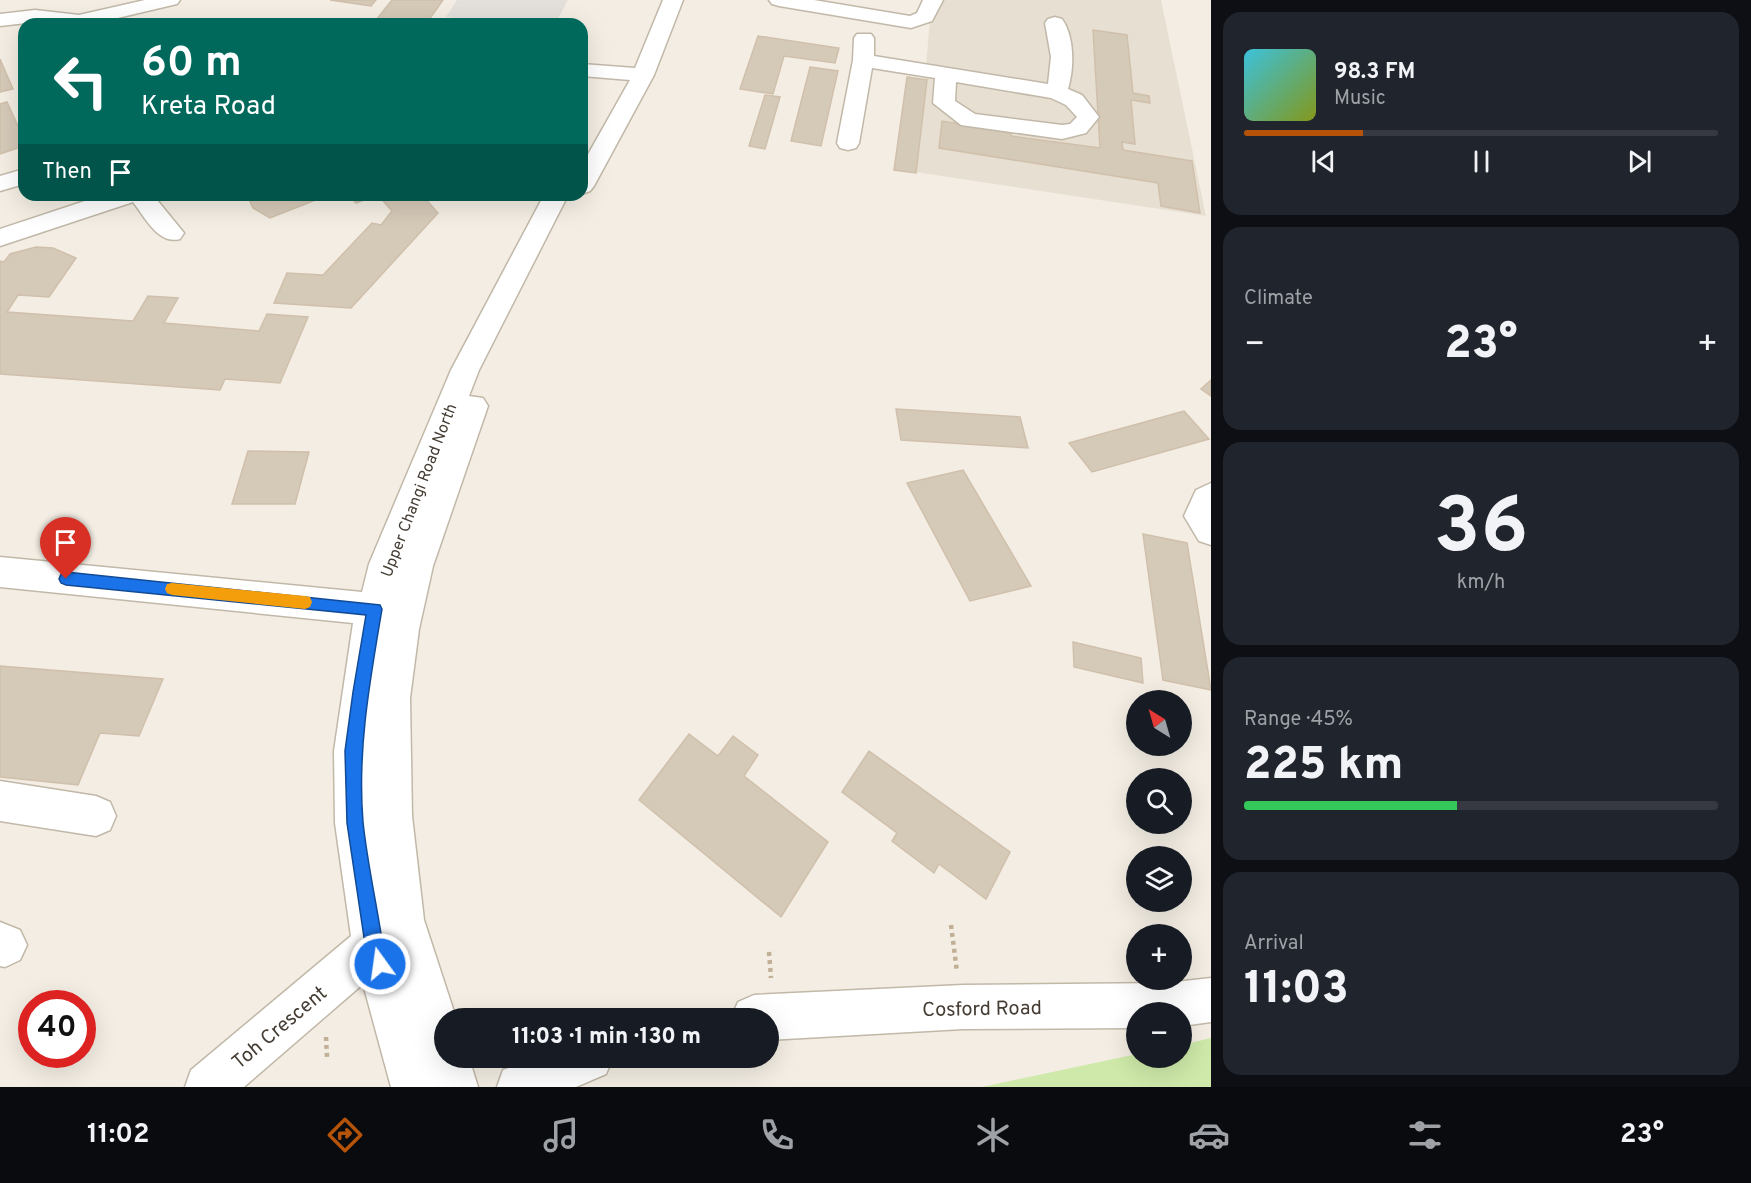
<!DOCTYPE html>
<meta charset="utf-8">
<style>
body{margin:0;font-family:Overpass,sans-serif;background:#20242c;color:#f1f3f6;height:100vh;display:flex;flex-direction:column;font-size:22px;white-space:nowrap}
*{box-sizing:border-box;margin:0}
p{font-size:20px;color:#9ea1a6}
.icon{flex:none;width:33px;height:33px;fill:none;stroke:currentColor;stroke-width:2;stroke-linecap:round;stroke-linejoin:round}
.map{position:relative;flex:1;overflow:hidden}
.drawer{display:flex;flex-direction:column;gap:12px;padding:12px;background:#0d0f14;width:540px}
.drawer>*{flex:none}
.hud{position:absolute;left:18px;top:18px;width:570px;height:183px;border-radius:18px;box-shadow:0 6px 24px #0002;background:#00695c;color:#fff;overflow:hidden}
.needle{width:39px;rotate:323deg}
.fabs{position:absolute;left:1126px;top:690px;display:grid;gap:12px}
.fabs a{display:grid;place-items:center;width:66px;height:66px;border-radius:50%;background:#171b24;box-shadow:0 6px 24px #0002;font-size:30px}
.speed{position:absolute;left:18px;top:990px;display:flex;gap:12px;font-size:30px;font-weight:700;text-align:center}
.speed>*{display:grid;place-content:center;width:78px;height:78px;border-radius:50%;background:#171b24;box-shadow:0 6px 24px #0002;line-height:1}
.speed .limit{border:9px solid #d22;background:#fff;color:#111}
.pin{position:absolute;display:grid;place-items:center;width:51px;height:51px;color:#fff;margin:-62px -26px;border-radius:50% 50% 50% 0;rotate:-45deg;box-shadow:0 0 6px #0007}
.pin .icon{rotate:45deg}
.me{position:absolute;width:66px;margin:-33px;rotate:346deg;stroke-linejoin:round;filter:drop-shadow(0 0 4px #0008)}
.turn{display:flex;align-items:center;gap:21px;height:126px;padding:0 24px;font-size:27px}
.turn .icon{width:78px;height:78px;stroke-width:2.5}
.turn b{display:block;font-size:42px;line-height:51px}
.then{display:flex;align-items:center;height:57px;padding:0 24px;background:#0003;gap:12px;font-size:22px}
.big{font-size:45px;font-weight:800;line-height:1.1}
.drawer .tile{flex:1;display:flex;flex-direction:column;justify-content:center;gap:9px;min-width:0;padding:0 21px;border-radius:18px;background:#20242c}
.drawer .dial{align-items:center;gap:0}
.dial b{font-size:78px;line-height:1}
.song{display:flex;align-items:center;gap:18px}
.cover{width:72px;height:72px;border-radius:9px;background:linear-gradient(135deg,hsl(190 70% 55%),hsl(70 70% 35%))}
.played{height:6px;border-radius:3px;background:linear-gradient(90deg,#b45309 25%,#363941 25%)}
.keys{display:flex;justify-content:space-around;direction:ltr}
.heat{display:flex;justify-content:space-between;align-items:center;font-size:33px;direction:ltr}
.charge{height:9px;border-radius:4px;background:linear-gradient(90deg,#34c759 45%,#363941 0)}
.trip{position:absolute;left:434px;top:1008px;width:345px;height:60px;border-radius:30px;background:#171b24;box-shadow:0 6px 24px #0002;font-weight:800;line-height:60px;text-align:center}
.dock{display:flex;height:96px;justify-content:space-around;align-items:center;background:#090b0e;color:#9ea1a6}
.dock .icon{width:42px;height:42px}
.dock .selected{color:#b45309}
.dock b{font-size:27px;color:#f1f3f6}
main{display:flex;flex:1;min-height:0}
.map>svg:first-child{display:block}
.residential{fill:#e7dfd1}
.green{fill:#cee9a9}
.parking{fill:#e3e0dc}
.building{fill:#d5c9b8;stroke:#d0c0ab;stroke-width:1.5}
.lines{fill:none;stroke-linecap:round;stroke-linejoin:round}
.minor-casing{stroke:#c1b8a8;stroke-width:3}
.path{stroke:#c1b096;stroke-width:4.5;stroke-dasharray:4 4;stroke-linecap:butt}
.minor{fill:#fff;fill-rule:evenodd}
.route{fill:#1a73e8;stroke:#114b97;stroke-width:1.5}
.slow{fill:#f59e0b}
.labels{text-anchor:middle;stroke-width:6;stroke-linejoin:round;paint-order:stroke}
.street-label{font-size:16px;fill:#453d33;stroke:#fff}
.near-street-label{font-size:20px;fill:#453d33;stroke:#fff}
</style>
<main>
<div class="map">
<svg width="1211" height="1087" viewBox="0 0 1211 1087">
<rect width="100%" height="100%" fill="#f3ede3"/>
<polygon class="residential" points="932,0 1161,0 1206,216 916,172"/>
<polygon class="green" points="1211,1038 1211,1087 982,1087 1137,1054 1137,1058 1182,1058 1182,1045"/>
<polygon class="parking" points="457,0 568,0 555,24 502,24 446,17"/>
<g class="building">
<polygon points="330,0 376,0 371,6"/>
<polygon points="392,0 443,0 426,24 373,24"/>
<polygon points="1093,30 1127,35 1133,93 1149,96 1150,103 1131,100 1135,144 1122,142 1123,150 1192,161 1200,213 1161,206 1158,183 939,148 942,121 1011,132 1011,136 1100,148"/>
<polygon points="758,36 839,48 835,63 784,56 773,94 740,89"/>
<polygon points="0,59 13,89 0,92"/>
<polygon points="810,67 838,71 821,146 791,141"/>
<polygon points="907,77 927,80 916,173 894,170"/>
<polygon points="765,95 780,97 765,149 749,146"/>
<polygon points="7,102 24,139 24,146 0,154 0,104"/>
<polygon points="247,195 319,195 321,198 270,218 253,208"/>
<polygon points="349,195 377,195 356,203"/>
<polygon points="378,195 422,195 438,213 351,308 274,303 287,273 323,275 372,223 381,225 392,211"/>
<polygon points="36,247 53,248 76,258 49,297 18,295 7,312 133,321 148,296 178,298 164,323 259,331 267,314 308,317 280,383 225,379 220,390 0,374 0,261 4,262 10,254"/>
<polygon points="1211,380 1211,396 1201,389"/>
<polygon points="896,409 1020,417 1028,448 901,440"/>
<polygon points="1184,411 1209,439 1092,472 1069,443"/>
<polygon points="248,451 309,452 295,504 232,504"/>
<polygon points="963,470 1031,586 970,601 907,483"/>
<polygon points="1143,534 1187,543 1211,690 1163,680"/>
<polygon points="1073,642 1141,658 1143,683 1074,667"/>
<polygon points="0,666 163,679 139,736 100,733 78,785 0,777"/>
<polygon points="689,734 718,756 733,736 758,755 744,776 828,842 781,917 639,800"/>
<polygon points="869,751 1010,852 986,899 939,864 934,873 892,841 897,833 842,792"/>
</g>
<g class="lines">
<defs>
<g id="minor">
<polygon points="145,0 180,0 177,4 92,24 35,22 0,26 0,14 35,10 79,15"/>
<polygon points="663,0 683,0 654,75 594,186 590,191 582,194 582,165 630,80 582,76 582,64 635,68"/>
<polygon points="769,0 814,0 910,16 917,13 923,0 943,0 932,21 911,28 779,6 772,4"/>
<path d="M1055,17L1062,19C1075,37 1074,69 1068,89L1082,95L1099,117L1086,133L1062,139L961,125L933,103L935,78L872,68L859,143L856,148L848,150L840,148L837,143L853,60L854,38L857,34H871L874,38V56L1048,84L1051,57L1045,23L1048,19ZM956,82L1051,98L1066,105L1077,117L1070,124L1062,125L975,114L955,101Z"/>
<polygon points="24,169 24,184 0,191 0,176"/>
<path d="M103,195H153L184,233L180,239C158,245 145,217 133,202L0,246V229Z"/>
<polygon points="544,195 568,195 479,370 469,396 483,398 488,406 433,566 419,629 410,698 412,816 424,920 456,1018 444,1018 444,1058 469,1058 478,1087 391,1087 363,984 244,1087 185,1087 191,1070 351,936 335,823 334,751 353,623 0,587 0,557 362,592 369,564 451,370"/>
<polygon points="1211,483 1211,545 1199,541 1184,516 1196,490"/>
<polygon points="0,781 96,796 110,802 116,816 110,830 96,836 0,821"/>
<polygon points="0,922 20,930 27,945 20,960 5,967 0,966"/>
<polygon points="1211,978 1211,1022 1182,1026 1182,1012 1137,1012 1137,1028 963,1029 768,1040 768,1018 731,1018 738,1002 754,995 963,985 1166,983"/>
<polygon points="535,1058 613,1058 606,1074 576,1087 497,1087 503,1070"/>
</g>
</defs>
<use href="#minor" class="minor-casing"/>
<g class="path">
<polyline points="951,925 957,972"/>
<polyline points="769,952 771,978"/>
<polyline points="326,1037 327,1057"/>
</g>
<use href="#minor" class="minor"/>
</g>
<path class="route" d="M66,572L380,605L382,609C370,680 357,750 363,822C367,861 376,901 382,940C384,950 390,960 386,970L380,973L373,970L365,944L347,823L345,751L353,692L366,615L66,585L61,583L59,579L61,574Z"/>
<polygon class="slow" points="172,583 305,596 310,597 312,602 310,607 305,609 172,595 167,593 165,589 167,584"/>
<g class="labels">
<g class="street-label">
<text transform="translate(418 490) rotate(-69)" y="6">Upper Changi Road North</text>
</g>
<g class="near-street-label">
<text transform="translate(982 1008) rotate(-1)" y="7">Cosford Road</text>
<text transform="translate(279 1027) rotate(-40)" y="7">Toh Crescent</text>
</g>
</g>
</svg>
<div class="fabs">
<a><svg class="needle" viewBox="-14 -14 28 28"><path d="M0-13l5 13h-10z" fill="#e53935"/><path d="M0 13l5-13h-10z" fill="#9ea1a6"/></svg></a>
<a><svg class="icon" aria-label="search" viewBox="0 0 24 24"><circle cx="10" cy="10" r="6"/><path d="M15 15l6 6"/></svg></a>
<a><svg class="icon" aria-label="layers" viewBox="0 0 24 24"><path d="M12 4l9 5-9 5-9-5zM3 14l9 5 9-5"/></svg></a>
<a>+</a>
<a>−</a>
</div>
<div class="speed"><div class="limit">40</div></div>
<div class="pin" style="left:66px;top:579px;background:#d93025"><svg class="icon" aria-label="arrive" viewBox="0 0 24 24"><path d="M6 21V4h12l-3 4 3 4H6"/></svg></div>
<svg class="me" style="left:380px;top:964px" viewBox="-20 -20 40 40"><circle r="17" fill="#1a73e8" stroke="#fff" stroke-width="3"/><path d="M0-11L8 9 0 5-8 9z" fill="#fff"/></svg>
<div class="trip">11:03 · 1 min · 130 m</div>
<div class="hud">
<div class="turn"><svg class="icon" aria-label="left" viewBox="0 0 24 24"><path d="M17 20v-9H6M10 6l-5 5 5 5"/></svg><div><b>60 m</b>Kreta Road</div></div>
<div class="then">Then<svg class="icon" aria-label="arrive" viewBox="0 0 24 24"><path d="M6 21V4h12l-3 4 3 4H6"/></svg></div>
</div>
</div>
<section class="drawer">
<div class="tile">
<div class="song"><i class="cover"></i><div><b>98.3 FM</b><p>Music</p></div></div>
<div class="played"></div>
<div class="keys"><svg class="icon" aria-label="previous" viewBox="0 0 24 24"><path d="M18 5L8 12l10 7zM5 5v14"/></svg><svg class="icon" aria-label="pause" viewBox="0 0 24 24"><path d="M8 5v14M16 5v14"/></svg><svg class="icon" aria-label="next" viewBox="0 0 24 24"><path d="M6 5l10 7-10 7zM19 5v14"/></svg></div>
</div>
<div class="tile"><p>Climate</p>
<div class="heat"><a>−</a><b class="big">23°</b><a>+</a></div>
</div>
<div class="tile dial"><b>36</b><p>km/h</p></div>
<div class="tile"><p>Range · 45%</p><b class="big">225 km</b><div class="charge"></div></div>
<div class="tile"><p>Arrival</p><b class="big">11:03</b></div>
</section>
</main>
<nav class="dock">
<b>11:02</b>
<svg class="icon selected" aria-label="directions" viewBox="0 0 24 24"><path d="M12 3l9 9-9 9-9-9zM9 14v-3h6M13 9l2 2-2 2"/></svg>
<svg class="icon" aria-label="music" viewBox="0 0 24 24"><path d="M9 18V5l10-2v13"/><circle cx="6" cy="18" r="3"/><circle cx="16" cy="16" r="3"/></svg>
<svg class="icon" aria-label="phone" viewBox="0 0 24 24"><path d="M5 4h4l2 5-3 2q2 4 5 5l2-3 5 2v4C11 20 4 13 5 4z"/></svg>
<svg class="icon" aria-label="climate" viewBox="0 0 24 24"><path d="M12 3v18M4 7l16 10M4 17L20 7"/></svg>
<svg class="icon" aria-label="car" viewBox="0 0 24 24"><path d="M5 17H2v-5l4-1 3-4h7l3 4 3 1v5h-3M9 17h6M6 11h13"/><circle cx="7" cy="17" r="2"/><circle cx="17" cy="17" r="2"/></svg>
<svg class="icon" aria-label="filters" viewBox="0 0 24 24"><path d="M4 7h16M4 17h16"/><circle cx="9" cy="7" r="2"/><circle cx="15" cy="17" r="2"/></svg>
<b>23°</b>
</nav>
